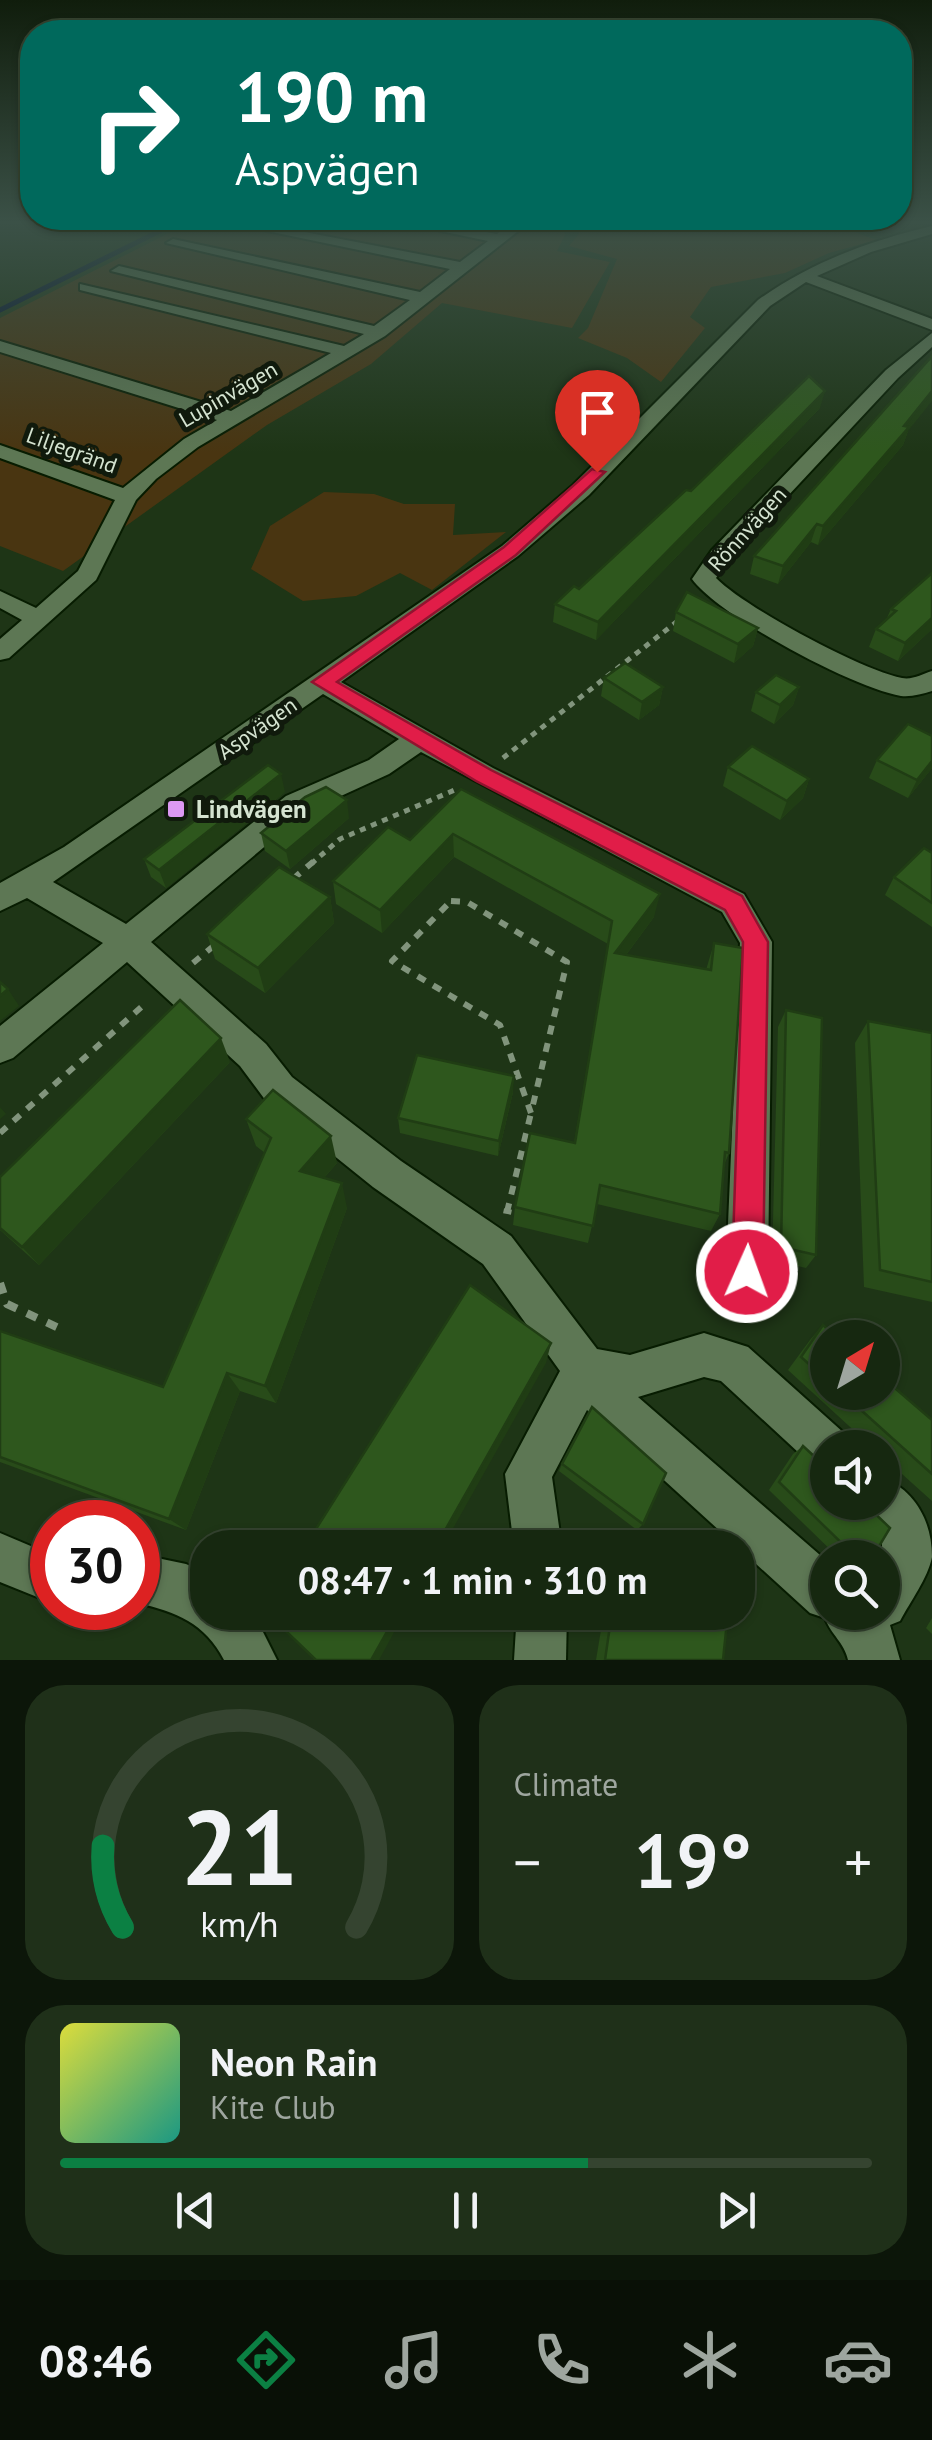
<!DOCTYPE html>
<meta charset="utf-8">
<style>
body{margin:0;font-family:"PT Sans",sans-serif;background:#1f3019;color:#f1f3f6;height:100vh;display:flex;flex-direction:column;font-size:38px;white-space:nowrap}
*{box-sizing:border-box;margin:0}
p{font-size:32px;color:#9ea69f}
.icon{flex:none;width:55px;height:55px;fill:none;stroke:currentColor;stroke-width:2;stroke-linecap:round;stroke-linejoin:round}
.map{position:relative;height:1660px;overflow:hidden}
.details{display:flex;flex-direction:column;gap:25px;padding:25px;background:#0c1609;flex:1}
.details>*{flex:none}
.banner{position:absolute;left:20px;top:20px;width:892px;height:210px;border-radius:40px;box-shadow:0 2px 8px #0004,0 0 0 2px #354430;background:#00695c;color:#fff;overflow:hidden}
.needle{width:65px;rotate:38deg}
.buttons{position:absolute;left:810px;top:1320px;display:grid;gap:20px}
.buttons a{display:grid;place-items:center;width:90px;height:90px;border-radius:50%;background:#162810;box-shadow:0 2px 8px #0004,0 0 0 2px #354430;font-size:50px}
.speed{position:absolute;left:30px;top:1500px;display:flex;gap:20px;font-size:50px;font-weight:700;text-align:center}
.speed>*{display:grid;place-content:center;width:130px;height:130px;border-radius:50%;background:#162810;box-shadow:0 2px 8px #0004,0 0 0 2px #354430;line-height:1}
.speed .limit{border:15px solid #d22;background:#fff;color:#111}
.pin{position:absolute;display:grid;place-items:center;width:85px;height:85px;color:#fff;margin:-102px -42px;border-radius:50% 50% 50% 0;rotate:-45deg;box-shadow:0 0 10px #0007}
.pin .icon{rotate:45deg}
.me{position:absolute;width:110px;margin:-55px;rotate:2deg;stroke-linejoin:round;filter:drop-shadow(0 0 8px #0008)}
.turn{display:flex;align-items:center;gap:35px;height:210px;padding:0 50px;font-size:45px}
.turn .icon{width:130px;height:130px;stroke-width:2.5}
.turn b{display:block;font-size:70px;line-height:85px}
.big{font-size:75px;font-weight:700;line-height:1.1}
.details .widget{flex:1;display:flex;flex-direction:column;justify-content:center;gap:15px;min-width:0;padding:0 35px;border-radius:40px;background:#1f3019}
.details .dial{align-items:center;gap:0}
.dial svg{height:260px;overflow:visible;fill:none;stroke:#354430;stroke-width:7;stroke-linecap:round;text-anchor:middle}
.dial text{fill:#f1f3f6;stroke:none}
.song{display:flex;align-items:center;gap:30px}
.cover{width:120px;height:120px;border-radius:15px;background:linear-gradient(135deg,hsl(60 70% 55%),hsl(170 70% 35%))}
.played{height:10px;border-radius:5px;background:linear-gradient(90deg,#0b8043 65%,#354430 65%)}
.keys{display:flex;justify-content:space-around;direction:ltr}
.heat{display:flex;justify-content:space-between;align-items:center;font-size:55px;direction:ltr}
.details .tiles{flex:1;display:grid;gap:25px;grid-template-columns:1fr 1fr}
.widget:last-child{grid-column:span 2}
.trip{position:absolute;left:190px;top:1530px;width:565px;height:100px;border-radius:40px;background:#162810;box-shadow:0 2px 8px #0004,0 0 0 2px #354430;font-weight:700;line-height:100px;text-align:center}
.menu{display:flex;height:160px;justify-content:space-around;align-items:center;background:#091006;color:#9ea69f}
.menu .icon{width:70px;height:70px}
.menu .selected{color:#0b8043}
.menu b{font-size:45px;color:#f1f3f6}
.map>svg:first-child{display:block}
.green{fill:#493511}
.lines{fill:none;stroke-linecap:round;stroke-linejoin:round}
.stream{stroke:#000f34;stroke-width:5}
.minor-casing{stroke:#071c01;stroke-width:4}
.path-far2{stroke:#81947c;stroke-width:5;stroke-dasharray:6 6;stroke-linecap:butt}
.path-far1{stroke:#81947c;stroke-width:6;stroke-dasharray:9 9;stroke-linecap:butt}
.path{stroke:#81947c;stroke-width:8;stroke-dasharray:11 11;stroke-linecap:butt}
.minor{fill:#5d7754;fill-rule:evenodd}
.wall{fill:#284b19}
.shaded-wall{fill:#203d14}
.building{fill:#2e571d;stroke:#203d14;stroke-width:2.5}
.route{fill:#e11d48;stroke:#92132f;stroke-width:2.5}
.poi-dot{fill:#dd99f3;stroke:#101a0c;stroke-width:4}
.labels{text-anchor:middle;stroke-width:10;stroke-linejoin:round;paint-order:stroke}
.far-street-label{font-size:22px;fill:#d5e4d1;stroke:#101a0c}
.poi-label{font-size:25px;font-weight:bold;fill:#d5e4d1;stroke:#101a0c;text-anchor:start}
</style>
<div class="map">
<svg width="932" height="1660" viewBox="0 0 932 1660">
<rect width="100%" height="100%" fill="#1e3516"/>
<g class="green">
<polygon points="193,221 562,221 565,235 557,251 610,262 572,328 442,303 371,364 267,425 63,571 0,546 0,318"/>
<polygon points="577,221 918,221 855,232 876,240 829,253 785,273 711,287 690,317 705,328 661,382 627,358 578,338 588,328 617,259 569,246 579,234"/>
<polygon points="324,492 374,494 404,504 455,504 453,535 506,532 432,590 400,573 356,596 303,601 251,569 270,526"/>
</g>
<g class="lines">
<polyline class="stream" points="0,310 180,221"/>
<defs>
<g id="minor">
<polygon points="219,221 247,221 460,262 488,241 393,221 423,221 497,234 515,221 531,221 385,336 198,447 156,479 136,500 96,580 9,658 0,660 0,639 22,620 0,608 0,591 36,608 78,571 115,500 0,458 0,445 123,488 184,439 217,420 0,352 0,341 231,411 331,353 80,290 80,284 344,346 364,334 111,271 119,266 374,326 410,300 166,243 173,239 420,292 450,269"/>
<path d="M932,226V234L871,252L817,276L932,319V330L806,282L770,306L589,495L518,556L341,682L493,768L744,894L772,942L768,1271L762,1286L747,1292L732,1286L726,1271L740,943L722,912L421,752L389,774L306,812L151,942L266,1044L292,1077L401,1161L511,1236L597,1349L630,1355L704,1333L748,1347L844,1433L850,1448H828V1472L812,1465L721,1381L704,1377L638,1397L828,1562V1612H882V1532L865,1517L859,1502H882V1477C914,1490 932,1520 932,1557C928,1578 910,1602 900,1621L890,1625L900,1660H848C844,1642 831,1635 825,1618L810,1613L587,1410L552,1477L562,1548H514L505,1474L560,1371L483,1264L373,1187L266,1101L240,1066L127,962L13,1058L0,1063V1026L103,943L27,898L0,911V883L64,847L502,546L573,485L758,300C811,262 869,241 932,226ZM323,694L399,739L369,760L286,796L126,924L53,882Z"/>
<path d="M932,333V347L898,378L729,559L716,578C744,607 863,671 902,678C913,680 922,674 932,671V691C922,694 912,697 901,696C854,688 720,617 692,579L712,550L886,370Z"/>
<polygon points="0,1533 52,1555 52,1603 0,1582"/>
<path d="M138,1554L186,1564L208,1574V1612H253L277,1660H224C205,1623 176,1612 138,1603Z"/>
<polygon points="517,1612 567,1612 566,1660 514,1660"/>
</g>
</defs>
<use href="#minor" class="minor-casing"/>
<g class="path-far2">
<polyline points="503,758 679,620"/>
<polyline points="311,864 340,839 457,789"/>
</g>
<g class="path-far1">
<polyline points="293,879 314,861"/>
<polygon points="451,901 467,902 567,962 531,1113 500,1025 392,961"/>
<polyline points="193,963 216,944"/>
<polyline points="0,1133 147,1002"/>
<polyline points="507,1212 531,1113"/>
</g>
<g class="path">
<polyline points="507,1214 508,1209"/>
<polyline points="0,1283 7,1304 61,1329"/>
</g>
<use href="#minor" class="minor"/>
</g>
<g class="wall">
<polygon points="820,408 596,640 553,622 555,604 579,589 691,491"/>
<polygon points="908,431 903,445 818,545 811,542 778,584 750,574 754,556"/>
<polygon points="932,573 932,629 898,661 869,647 876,629 886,620 891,609"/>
<polygon points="676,612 758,628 753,646 734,663 673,631"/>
<polygon points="604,678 663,687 659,705 639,720 601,696"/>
<polygon points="799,687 793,705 774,724 751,711 756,692"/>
<polygon points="877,760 932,768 908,798 869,778"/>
<polygon points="728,767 809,779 803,798 780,820 723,786"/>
<polygon points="461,789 654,917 626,955 706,970 714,943 729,1153 724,1165 720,1214 711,1231 597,1204 588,1243 513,1225 515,1207 574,1143 608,944 454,857 382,933 336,904 333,881 410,840"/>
<polygon points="285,792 166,888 151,877 144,859"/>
<polygon points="349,818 290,869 265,851 261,833"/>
<polygon points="932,853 932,927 885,895 894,877"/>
<polygon points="330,897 334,923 265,993 215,959 207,934"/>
<polygon points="786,1010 816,1255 806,1268 772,1260 778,1027"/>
<polygon points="868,1021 932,1033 932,1302 864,1287 855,1043"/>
<polygon points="230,1062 39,1265 0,1230 0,1177"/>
<polygon points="513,1092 498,1156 400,1133 398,1118"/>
<polygon points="246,1119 337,1163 324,1178 347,1208 276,1403 240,1391 186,1530 0,1462 0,1331 163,1387 265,1153 256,1146"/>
<polygon points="823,1325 828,1338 828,1392 882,1392 932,1420 932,1501 882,1456 882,1448 873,1448 788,1370 810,1340"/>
<polygon points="803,1446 872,1558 839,1558 769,1490 793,1454"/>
<polygon points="562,1464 643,1524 637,1530 559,1471"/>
<polygon points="604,1612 728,1612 723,1660 596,1660"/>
<polygon points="932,1618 932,1634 926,1628"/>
</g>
<g class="shaded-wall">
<polygon points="825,391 820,408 596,640 598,622"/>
<polygon points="932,391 932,401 908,431 903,445 818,545 823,526"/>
<polygon points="817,524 811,542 778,584 783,566"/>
<polygon points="932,618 932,629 898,661 905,643"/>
<polygon points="758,628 753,646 734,663 738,644"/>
<polygon points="663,687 659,705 639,720 642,702"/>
<polygon points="799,687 793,705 774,724 780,705"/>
<polygon points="932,761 932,768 908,798 917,780"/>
<polygon points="281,774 285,792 166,888 159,870"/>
<polygon points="809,779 803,798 780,820 787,801"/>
<polygon points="347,800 349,818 290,869 286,851"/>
<polygon points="453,834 454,857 382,933 380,910"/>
<polygon points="660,894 654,917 611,975 615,953"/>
<polygon points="330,897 334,923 265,993 258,968"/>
<polygon points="8,989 19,1006 0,1021 0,996"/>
<polygon points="221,1038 230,1062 39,1265 22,1247"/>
<polygon points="514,1076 513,1092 498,1156 499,1141"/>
<polygon points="0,1107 6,1114 0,1119"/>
<polygon points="331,1136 337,1163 308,1196 300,1171"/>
<polygon points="342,1183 347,1208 276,1403 265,1386"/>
<polygon points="551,1343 546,1363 442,1548 435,1548"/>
<polygon points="227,1373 240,1391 186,1530 169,1519"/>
<polygon points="398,1612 405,1612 379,1660 371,1660"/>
</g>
<g class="building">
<polygon points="932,356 932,391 904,426 909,427 823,526 817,524 783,566 754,556"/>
<polygon points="809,376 825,391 598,622 555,604 574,586 579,589 686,490 691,491"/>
<polygon points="932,573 932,618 905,643 876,629 896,611 891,609"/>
<polygon points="687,592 758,628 738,644 676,612"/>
<polygon points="625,663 663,687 642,702 604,678"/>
<polygon points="776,675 799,687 780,705 756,692"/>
<polygon points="908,724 932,736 932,761 917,780 877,760"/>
<polygon points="752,746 809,779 787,801 728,767"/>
<polygon points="268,765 281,774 159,870 144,859"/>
<polygon points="326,787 347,800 286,851 261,833 305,797"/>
<polygon points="461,789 660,894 615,953 711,970 714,943 743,948 729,1153 725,1152 720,1214 600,1185 593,1226 515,1207 530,1133 575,1143 612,921 453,834 380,910 333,881 388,827 410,840"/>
<polygon points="924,848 932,853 932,903 894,877"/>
<polygon points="279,867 330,897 258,968 207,934"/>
<polygon points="0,982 8,989 0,996"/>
<polygon points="180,1000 221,1038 22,1247 0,1228 0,1177"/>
<polygon points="786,1010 822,1018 816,1255 781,1247"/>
<polygon points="868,1021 932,1033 932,1282 880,1270"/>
<polygon points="417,1055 514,1076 499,1141 398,1118"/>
<polygon points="273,1090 331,1136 300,1171 342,1183 265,1386 227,1373 169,1519 0,1457 0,1331 163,1387 271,1138 246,1119"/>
<polygon points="470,1285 551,1343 435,1548 304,1548"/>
<polygon points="823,1325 837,1338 828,1338 828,1381 801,1357"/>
<polygon points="882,1377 932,1420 932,1474 841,1392 882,1392"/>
<polygon points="592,1407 666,1473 643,1524 562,1464"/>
<polygon points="803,1446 828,1469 828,1502 863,1502 890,1528 872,1558 857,1558 779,1482"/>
<polygon points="266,1612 398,1612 371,1660 316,1660"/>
<polygon points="612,1612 728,1612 723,1660 605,1660"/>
</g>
<linearGradient id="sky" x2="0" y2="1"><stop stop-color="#101d0c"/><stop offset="0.49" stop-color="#3b5147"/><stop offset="1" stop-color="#3b5147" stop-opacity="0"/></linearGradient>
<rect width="932" height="453" fill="url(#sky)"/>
<polygon class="route" points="592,469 605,472 516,555 337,682 491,770 742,896 768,942 763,1272 758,1283 747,1287 736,1283 732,1272 743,942 725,910 476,781 312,682 504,547"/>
<rect class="poi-dot" x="166" y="799" width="20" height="20" rx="5"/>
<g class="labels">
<g class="far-street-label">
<text transform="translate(228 394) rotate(-30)" y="8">Lupinvägen</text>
<text transform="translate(72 450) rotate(20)" y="8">Liljegränd</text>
<text transform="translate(747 529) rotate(-48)" y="8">Rönnvägen</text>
<text transform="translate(257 728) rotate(-35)" y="8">Aspvägen</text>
</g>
<g class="poi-label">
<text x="196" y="818">Lindvägen</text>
</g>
</g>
</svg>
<div class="buttons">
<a><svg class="needle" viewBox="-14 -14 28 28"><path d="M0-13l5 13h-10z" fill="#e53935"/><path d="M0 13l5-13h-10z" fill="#9ea69f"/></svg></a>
<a><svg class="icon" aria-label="sound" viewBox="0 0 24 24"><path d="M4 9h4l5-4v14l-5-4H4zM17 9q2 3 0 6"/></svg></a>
<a><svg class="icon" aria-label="search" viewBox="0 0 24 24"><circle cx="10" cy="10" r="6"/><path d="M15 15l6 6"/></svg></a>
</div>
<div class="speed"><div class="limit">30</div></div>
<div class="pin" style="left:597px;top:472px;background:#d93025"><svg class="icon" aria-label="arrive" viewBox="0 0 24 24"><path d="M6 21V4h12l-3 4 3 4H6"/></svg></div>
<svg class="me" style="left:747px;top:1272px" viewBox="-20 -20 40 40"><circle r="17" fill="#e11d48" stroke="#fff" stroke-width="3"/><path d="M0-11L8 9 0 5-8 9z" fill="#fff"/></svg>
<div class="trip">08:47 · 1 min · 310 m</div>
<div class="banner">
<div class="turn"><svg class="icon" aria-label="right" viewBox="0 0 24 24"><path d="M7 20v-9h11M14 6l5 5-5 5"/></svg><div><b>190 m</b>Aspvägen</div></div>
</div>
</div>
<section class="details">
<div class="tiles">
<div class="widget dial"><svg viewBox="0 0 100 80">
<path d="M14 69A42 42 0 1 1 86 69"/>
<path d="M14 69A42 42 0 0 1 8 44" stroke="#0b8043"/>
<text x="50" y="56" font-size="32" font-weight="700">21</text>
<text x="50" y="72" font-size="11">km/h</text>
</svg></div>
<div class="widget"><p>Climate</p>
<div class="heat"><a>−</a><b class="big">19°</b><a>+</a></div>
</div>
<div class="widget">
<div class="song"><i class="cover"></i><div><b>Neon Rain</b><p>Kite Club</p></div></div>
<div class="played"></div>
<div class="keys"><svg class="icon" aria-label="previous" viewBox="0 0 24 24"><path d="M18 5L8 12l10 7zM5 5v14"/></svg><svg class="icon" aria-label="pause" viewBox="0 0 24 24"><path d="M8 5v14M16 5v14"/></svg><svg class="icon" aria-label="next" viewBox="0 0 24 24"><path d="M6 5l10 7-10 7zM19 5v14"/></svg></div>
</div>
</div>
</section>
<nav class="menu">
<b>08:46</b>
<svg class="icon selected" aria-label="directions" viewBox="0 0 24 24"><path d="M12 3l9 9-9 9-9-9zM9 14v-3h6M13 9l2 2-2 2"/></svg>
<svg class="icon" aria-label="music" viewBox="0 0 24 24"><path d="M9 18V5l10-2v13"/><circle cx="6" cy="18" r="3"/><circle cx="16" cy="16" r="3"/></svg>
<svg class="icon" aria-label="phone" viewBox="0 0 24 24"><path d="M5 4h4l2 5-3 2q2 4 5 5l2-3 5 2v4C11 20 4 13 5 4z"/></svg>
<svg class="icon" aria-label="climate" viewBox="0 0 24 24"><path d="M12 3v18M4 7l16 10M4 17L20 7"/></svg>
<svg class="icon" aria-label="car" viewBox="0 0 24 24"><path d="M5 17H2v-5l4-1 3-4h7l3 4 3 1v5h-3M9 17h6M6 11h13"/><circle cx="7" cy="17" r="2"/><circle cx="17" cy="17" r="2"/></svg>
</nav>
